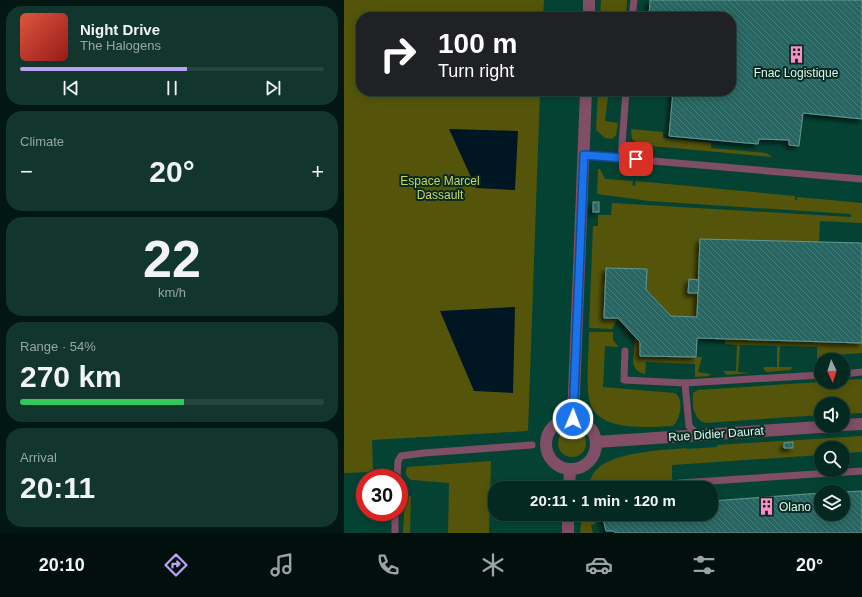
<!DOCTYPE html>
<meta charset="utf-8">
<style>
body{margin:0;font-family:Arial,sans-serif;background:#12352d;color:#f1f3f6;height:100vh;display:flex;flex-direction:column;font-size:15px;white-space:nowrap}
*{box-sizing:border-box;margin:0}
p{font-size:13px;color:#97a6a5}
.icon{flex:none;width:22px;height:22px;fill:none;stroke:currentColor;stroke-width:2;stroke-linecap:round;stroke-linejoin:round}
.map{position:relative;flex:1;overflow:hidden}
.details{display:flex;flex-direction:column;gap:6px;padding:6px;background:#021712;width:344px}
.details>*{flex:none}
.guide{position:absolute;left:12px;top:12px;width:380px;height:84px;border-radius:16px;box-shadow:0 2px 10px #0003,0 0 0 1px #25453e;background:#202124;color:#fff;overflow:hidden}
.needle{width:26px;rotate:176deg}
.buttons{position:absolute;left:470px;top:353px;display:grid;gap:8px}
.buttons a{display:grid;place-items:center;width:36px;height:36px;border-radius:50%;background:#042920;box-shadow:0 2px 10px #0003,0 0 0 1px #25453e;font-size:20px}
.speed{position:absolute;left:12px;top:469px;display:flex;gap:8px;font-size:20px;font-weight:700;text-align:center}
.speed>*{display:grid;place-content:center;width:52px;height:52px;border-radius:50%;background:#042920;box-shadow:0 2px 10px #0003,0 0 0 1px #25453e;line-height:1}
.speed .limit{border:6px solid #d22;background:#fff;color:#111}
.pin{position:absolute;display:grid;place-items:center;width:34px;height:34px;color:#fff;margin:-17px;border-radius:8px;box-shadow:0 2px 6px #0006}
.me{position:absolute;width:44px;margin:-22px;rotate:1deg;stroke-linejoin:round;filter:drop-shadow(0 0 3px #0008)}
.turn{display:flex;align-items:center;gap:14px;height:84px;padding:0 16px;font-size:18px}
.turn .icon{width:52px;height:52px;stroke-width:2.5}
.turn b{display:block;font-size:28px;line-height:34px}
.big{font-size:30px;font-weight:700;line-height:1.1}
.details .tile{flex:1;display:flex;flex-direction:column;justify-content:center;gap:6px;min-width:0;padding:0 14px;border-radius:16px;background:#12352d}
.details .dial{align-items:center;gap:0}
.dial b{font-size:52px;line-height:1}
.song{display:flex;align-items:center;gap:12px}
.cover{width:48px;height:48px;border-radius:6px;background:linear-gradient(135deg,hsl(10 70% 55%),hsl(0 70% 35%))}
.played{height:4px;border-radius:2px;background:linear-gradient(90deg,#bca0f2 55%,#25453e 55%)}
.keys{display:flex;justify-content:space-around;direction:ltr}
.heat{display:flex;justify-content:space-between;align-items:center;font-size:22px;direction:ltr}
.charge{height:6px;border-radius:3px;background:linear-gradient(90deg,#34c759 54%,#25453e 0)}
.trip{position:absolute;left:144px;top:481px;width:230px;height:40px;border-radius:16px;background:#042920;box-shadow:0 2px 10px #0003,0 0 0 1px #25453e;font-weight:700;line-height:40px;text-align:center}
.tabs{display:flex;height:64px;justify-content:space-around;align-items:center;background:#02100d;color:#97a6a5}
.tabs .icon{width:28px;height:28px}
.tabs .on{color:#bca0f2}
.tabs b{font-size:18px;color:#f1f3f6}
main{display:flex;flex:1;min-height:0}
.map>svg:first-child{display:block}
.built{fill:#044333;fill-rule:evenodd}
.green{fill:#54550b}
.water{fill:#001622}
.building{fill:url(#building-back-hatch);stroke:#639794;filter:url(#shadow)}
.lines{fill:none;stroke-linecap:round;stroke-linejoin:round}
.service{stroke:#804e66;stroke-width:7}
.minor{stroke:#804e66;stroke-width:12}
.route-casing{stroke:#114b97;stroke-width:10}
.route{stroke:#1a73e8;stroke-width:7}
.labels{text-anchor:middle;stroke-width:4;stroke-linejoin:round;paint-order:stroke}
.poi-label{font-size:12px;fill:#def6ed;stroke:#072b21}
.park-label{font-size:12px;fill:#cfd261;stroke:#072b21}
.street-label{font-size:12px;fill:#def6ed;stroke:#072b21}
</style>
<main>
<section class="details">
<div class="tile">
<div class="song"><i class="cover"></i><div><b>Night Drive</b><p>The Halogens</p></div></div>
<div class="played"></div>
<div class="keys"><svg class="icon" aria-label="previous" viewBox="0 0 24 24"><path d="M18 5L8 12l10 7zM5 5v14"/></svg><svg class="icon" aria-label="pause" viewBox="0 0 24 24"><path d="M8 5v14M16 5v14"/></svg><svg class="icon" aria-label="next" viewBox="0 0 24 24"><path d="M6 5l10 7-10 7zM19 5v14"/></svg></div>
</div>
<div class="tile"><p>Climate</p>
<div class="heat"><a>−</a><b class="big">20°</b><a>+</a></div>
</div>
<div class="tile dial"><b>22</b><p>km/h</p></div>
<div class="tile"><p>Range · 54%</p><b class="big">270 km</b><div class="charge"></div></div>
<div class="tile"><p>Arrival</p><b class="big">20:11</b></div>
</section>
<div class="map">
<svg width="518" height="533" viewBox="0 0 518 533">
<defs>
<pattern id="building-back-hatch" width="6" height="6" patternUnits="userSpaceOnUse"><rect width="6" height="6" fill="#276662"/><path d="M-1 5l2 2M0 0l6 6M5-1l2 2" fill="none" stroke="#467c79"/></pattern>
<filter id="shadow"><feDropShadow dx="-3.5" dy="3.5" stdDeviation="2" flood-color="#0009"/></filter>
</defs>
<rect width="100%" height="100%" fill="#05372a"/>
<path class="built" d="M0,0H518V533H0ZM17,17H387V91H17ZM477,360H499V382H477ZM477,404H499V426H477ZM477,448H499V470H477ZM21,478H55V512H21ZM151,488H367V514H151ZM477,492H499V514H477Z"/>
<g class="green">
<polygon points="0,0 200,0 199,17 17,17 17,91 196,91 184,431 28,440 29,472 0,473"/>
<polygon points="257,0 283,0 282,17 256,17"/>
<polygon points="254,91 262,91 262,94 277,95 276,97 264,96 261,121 274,123 272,135 268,139 261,138 252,130"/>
<polygon points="287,129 319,132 319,138 367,143 367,148 422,153 429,157 296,145 288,139"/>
<polygon points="254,169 256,169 261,179 289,181 288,185 291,186 292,181 451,196 451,200 453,200 453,197 518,203 518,223 476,221 475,242 356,239 355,280 345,280 344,293 354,293 353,317 327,316 302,290 302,269 262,268 260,317 274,318 268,329 245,328 249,226 254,226 254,215 267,215 268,203 507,217 507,214 305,201 253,194"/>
<path d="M245,332H269V340L274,346V347L261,346L259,387L331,393C340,399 337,419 329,426C306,427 259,432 247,406C241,391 245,350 245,332Z"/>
<path d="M291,336L296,342V356L358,357L354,372L367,374L365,376L351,377V364L302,362L301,374C294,373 290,368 289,362Z"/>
<polygon points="381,338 518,343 518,353 478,356 477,368 473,369 473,347 436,346 435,367 448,367 447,370 423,372 420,370 420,367 433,367 433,346 396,345 394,372 407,373 383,375 379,371 392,371 393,345 381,344"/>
<path d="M518,379V413L499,414V404H477V415L361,423C349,419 348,405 349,393L354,390L477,382H499V380Z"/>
<circle cx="228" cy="443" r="14"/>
<path d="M518,436V452L499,453V448H477V455L328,465V482L244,488C246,481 248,474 253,469C270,452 319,450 342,448L343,449L373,447V445Z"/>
<path d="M147,461L145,533H104L105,483L67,480C63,477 60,473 63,467Z"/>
<polygon points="61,496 67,496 66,533 59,533"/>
<polygon points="238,514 252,514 251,524 247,525 249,533 236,533"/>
</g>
<g class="water">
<polygon points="105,129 174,131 171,190 132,188"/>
<polygon points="171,307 169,393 130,391 96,311"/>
</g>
<g class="building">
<polygon points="306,0 518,0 518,119 459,113 455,146 445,145 445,140 415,139 414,144 325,136 329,91 387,91 387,17 305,17"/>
<rect x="249" y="202" width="6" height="10"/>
<polygon points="356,239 518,243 518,343 353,338 352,357 296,356 296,342 274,318 260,318 262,268 303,269 302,290 327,316 353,317"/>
<polygon points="345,279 355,280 354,293 344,293"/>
<polygon points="449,442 449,448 440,448 440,443"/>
<polygon points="518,491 518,533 271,533 270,531 262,531 258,514 367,514 367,501 477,493 477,514 499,514 499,492 496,492"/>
</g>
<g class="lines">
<g class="service">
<polyline points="288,17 290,0"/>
<polyline points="239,155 518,179"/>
<polyline points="277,158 282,91"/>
<polyline points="281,351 280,380 341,383 477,375"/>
<polyline points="499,374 518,372"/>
<polyline points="341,383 345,426 355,436"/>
<polyline points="53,478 54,461 57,456 80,453 188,445"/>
<polyline points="335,483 518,471"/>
<polyline points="51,533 51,512"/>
</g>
<g class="minor">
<polyline points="245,17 245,0"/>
<polyline points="229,419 242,91"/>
<circle cx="227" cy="444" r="25"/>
<polyline points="499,425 518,424"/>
<polyline points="252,442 491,426"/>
<polyline points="225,488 226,469"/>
<polyline points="224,533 224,514"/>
</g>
</g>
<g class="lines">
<defs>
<polyline id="route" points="229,419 240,155 292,159"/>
</defs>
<use href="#route" class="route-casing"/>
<use href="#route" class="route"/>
</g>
<defs>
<symbol id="building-bare" viewBox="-9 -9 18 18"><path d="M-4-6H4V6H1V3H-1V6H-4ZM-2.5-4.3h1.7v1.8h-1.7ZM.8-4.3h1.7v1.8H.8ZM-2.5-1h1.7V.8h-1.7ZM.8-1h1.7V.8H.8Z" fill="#fb8fc4" stroke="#072b21" stroke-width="2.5" paint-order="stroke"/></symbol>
</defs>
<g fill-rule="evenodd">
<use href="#building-bare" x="440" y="42" width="25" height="25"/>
<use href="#building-bare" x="410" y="494" width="25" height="25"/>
</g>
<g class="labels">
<g class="poi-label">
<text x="452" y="77">Fnac Logistique</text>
<text x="435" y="511" text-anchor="start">Olano</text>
</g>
<g class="park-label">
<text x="96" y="185">Espace Marcel<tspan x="96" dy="14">Dassault</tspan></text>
</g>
<g class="street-label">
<text transform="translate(372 434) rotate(-4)" y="4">Rue Didier Daurat</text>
</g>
</g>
</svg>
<div class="buttons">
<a><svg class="needle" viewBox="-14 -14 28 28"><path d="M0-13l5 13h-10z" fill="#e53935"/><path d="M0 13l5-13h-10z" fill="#97a6a5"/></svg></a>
<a><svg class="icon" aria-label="sound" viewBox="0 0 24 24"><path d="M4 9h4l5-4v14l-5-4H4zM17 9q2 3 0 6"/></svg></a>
<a><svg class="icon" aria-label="search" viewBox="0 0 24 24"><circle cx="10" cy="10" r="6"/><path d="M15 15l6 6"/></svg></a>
<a><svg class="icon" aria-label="layers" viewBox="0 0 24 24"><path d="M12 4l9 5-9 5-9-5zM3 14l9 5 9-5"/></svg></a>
</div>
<div class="speed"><div class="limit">30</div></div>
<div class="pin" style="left:292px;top:159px;background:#d93025"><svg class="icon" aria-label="arrive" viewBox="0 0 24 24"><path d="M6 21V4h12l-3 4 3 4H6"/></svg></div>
<svg class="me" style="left:229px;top:419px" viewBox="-20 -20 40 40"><circle r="17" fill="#1a73e8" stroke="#fff" stroke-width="3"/><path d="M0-11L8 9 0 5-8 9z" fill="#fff"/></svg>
<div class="trip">20:11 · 1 min · 120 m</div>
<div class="guide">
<div class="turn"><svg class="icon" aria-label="right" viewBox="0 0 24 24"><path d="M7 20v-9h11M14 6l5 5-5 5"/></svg><div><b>100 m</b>Turn right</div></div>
</div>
</div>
</main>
<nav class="tabs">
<b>20:10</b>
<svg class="icon on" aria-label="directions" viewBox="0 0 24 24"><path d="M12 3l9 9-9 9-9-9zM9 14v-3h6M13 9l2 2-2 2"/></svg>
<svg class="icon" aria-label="music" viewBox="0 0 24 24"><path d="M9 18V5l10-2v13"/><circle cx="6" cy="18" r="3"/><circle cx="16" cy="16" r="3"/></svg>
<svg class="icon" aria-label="phone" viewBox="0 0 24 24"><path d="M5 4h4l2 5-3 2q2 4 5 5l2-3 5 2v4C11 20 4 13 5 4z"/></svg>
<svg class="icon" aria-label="climate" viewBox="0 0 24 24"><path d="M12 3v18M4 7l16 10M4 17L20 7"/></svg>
<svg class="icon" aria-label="car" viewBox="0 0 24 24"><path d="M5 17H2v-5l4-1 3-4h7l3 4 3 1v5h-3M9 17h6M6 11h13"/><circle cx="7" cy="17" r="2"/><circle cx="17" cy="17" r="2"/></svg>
<svg class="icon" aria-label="filters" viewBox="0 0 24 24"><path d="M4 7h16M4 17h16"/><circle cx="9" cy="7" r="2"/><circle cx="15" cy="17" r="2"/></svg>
<b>20°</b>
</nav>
